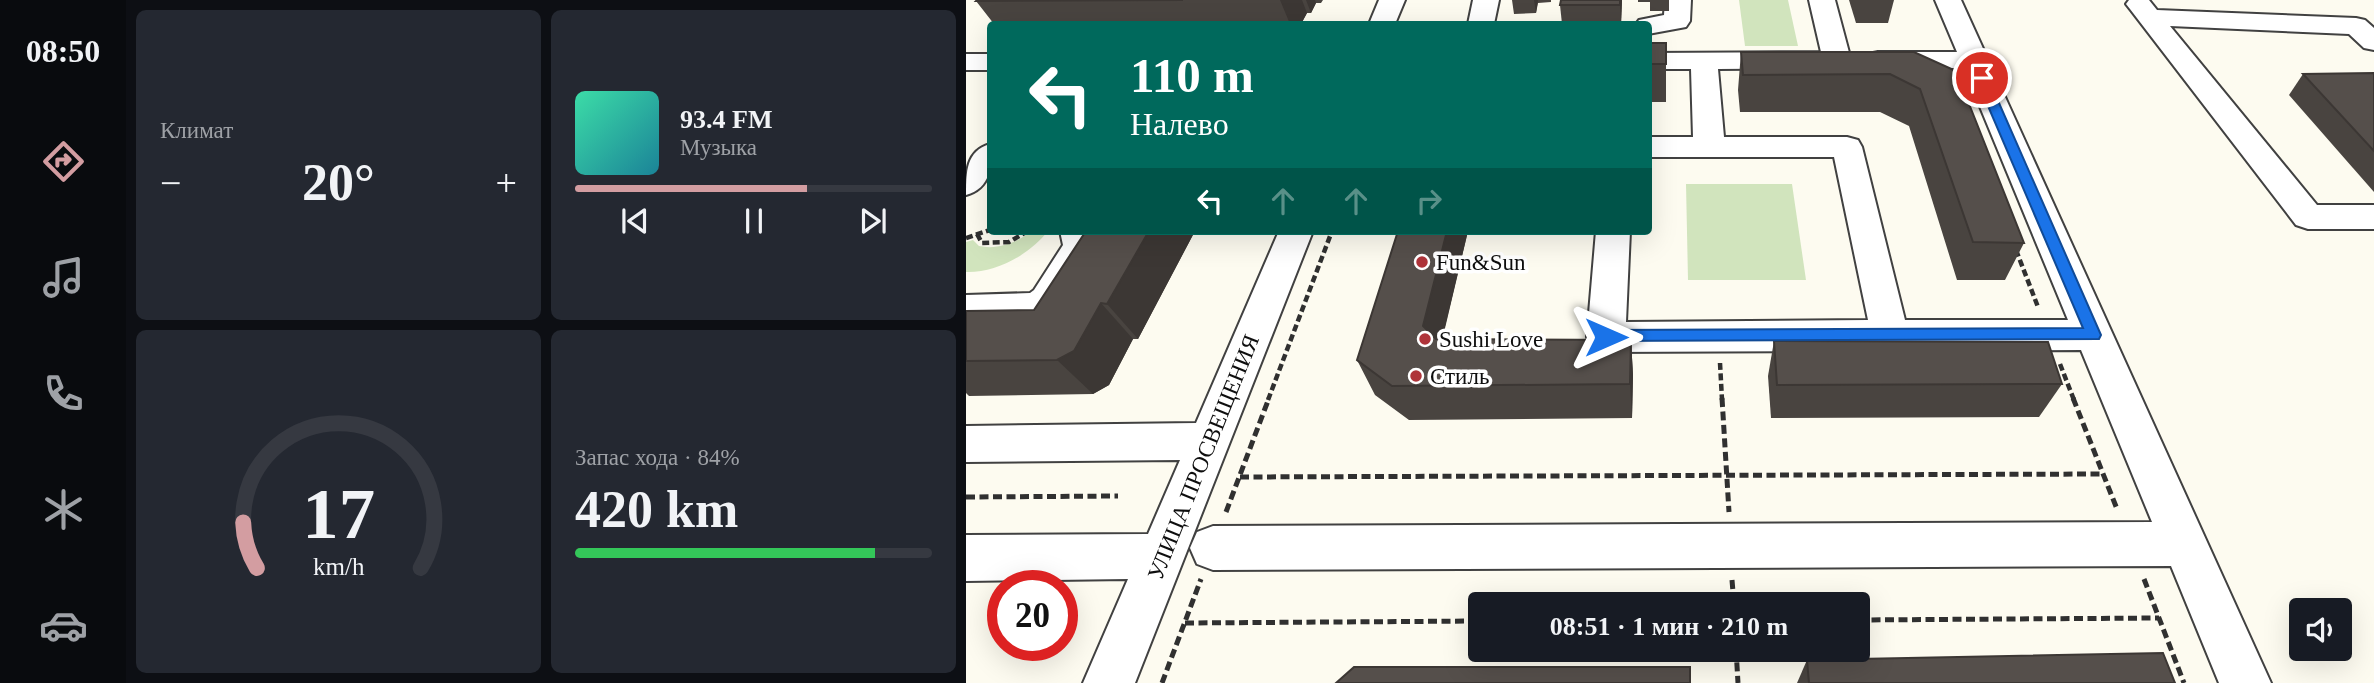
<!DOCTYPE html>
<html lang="ru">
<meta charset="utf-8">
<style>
body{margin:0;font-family:"Times New Roman",serif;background:#242831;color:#f1f3f6;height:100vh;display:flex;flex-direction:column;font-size:26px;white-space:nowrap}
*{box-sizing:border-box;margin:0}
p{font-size:23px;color:#9ea1a6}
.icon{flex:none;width:38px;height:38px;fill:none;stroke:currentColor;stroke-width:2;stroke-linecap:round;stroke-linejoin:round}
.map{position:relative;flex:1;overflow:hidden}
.sheet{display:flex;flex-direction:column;gap:10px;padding:10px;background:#0d0f14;width:840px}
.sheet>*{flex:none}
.banner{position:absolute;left:21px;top:21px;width:665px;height:214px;border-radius:7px;box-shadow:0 7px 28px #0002;background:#00695c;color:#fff;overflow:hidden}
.fabs{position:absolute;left:1323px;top:598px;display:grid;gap:14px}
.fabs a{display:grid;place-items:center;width:63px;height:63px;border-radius:7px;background:#171b24;box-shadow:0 7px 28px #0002;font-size:35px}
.speed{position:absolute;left:21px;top:570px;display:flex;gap:14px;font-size:35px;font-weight:700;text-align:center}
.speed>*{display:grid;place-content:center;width:91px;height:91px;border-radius:50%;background:#171b24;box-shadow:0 7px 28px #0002;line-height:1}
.speed .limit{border:10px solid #d22;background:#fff;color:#111}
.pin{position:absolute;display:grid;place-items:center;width:60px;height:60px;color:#fff;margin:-30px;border:4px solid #fff;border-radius:50%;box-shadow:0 2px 7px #0007}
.me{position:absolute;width:77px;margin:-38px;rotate:90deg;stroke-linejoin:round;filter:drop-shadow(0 0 5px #0008)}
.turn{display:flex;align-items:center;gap:24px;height:147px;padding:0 28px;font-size:32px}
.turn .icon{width:91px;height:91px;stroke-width:2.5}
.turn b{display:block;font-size:49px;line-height:60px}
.lanes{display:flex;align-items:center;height:66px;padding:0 28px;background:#0003;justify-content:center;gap:35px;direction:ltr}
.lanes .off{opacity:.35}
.big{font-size:52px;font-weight:600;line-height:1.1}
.sheet .card{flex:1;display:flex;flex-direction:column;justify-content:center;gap:10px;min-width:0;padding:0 24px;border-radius:10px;background:#242831}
.sheet .dial{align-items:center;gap:0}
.dial svg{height:182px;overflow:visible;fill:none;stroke:#363941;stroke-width:7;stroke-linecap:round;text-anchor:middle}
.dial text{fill:#f1f3f6;stroke:none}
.song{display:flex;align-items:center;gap:21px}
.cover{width:84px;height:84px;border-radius:10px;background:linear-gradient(135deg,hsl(160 70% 55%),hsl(190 70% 35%))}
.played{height:7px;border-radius:4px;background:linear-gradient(90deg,#d39da1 65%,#363941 65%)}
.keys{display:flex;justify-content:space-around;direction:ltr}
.heat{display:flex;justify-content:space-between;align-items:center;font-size:38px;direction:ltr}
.charge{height:10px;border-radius:5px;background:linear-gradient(90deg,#34c759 84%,#363941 0)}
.sheet .tiles{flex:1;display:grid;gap:10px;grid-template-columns:repeat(2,1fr)}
.trip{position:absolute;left:502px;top:592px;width:402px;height:70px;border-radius:7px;background:#171b24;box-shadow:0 7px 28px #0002;font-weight:600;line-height:70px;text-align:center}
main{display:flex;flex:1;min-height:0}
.tab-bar{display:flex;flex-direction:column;width:126px;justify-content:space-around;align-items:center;background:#090b0e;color:#9ea1a6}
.tab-bar .icon{width:49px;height:49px}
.tab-bar .current{color:#d39da1}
.tab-bar b{font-size:32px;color:#f1f3f6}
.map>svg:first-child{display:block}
.green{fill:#d1e4bd}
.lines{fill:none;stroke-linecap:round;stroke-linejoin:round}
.minor-casing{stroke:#414141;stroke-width:4}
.path-far1{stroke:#303030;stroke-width:4.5;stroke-dasharray:7 3.5;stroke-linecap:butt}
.path{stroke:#303030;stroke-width:5;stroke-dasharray:9 4.5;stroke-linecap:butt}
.minor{fill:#fff;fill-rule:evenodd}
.wall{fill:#494440}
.shaded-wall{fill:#3c3734}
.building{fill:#554f4b;stroke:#3c3734;stroke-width:2}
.route{fill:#1a73e8;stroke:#114b97;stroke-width:2}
.poi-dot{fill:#af343a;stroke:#fff;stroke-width:2.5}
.labels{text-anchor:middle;stroke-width:7;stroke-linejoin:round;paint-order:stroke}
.poi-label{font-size:23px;fill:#0e0e0e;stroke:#fff;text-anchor:start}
.street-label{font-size:23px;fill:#0e0e0e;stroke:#fff}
</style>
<main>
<nav class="tab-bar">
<b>08:50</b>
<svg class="icon current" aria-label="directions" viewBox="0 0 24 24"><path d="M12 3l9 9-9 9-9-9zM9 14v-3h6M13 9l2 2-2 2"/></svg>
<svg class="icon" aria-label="music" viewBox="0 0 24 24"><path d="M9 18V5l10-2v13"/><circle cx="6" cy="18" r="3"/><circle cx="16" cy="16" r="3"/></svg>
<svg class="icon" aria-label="phone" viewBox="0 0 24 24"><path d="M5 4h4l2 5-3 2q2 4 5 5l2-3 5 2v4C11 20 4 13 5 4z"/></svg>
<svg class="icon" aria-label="climate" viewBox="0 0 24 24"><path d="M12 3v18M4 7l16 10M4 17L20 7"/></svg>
<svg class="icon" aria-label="car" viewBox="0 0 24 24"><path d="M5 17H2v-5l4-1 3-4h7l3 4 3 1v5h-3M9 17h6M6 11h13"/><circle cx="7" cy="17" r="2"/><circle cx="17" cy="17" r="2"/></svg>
</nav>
<section class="sheet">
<div class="tiles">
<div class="card"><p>Климат</p>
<div class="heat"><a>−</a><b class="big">20°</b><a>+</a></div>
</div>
<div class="card">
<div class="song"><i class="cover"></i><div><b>93.4 FM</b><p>Музыка</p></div></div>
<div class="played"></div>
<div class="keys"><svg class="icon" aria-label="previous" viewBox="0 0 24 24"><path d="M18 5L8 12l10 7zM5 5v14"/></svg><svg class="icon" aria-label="pause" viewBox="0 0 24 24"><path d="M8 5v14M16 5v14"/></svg><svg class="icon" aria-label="next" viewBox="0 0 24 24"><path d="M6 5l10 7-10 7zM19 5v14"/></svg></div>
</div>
<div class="card dial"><svg viewBox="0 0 100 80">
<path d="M14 69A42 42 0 1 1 86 69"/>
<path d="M14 69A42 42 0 0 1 8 49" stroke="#d39da1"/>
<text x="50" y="56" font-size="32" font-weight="700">17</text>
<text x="50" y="72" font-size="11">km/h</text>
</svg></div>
<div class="card"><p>Запас хода · 84%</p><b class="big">420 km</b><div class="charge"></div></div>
</div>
</section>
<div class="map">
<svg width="1408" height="683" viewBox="0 0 1408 683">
<rect width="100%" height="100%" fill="#fdfbf0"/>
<g class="green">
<polygon points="773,0 822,0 832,46 779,46"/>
<polygon points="720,184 826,184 840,280 722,280"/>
<path d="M66,231H82C63,255 30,273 0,272V242L7,240L13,246C32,250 50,243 66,231Z"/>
</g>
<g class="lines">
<defs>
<g id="minor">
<polygon points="413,0 439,0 429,24 403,24"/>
<polygon points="507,0 533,0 528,24 502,24"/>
<polygon points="699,0 725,0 724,21 720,27 682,34 682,24 670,24 673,20 698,15"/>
<polygon points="843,0 869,0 885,60 881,66 871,68 752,69 758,137 881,137 892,140 896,147 939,320 1102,320 998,68 912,68 902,66 898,60 902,54 912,52 991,52 969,0 995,0 1305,683 1253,683 1205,566 247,570 231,564 224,548 231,532 247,526 1186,522 1115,350 640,352 626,348 621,337 630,231 664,231 660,322 902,320 868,157 682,157 682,137 727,137 725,69 682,69 682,53 855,52"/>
<polygon points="1163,0 1183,0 1191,10 1390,18 1399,20 1408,28 1408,50 1398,48 1383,34 1204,26 1351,205 1408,205 1408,229 1342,229 1330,225 1164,9 1160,4"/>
<rect x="0" y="54" width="24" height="16"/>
<path d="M24,144C26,166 25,188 0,195C0,172 0,151 24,144Z"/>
<polygon points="94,231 128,231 131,245 94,310 85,317 72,321 0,323 0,295 64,293 68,290 97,245"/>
<polygon points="313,231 347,231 169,683 117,683 162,579 0,581 0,535 182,534 214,460 0,462 0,426 230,423"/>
</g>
</defs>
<use href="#minor" class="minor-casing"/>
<g class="path-far1">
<polyline points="11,234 16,243 43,242 62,231"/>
<polyline points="0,238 24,230"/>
<polyline points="1050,250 1072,307"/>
<polyline points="754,363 756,400"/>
<polyline points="1094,364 1108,400"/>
<polyline points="302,400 366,231"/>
</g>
<g class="path">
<polyline points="756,398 763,512"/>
<polyline points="1107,398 1151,509"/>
<polyline points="274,477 1137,474"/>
<polyline points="0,497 152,496"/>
<polyline points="260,512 303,398"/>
<polyline points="1178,579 1218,683"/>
<polyline points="766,580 768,604"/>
<polyline points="892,620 1193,618"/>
<polyline points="219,623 514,621"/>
<polyline points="770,649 772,683"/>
<polyline points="196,683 235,579"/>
</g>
<use href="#minor" class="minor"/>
</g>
<g class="wall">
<polygon points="11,0 357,0 355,3 350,3 345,13 341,13 335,24 28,24 10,1"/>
<polygon points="546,0 585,0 585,2 572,3 570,13 548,14"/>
<polygon points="595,0 656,0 655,24 596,24 594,5"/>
<polygon points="672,0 703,0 703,11 684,11 684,2 672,2"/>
<polygon points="883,0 928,0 922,23 890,23"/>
<rect x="682" y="43" width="18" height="59"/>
<polygon points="775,52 948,52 1058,243 1039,280 991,280 943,126 914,112 774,112 772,90"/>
<polygon points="1408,73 1408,192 1323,95 1337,74"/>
<polygon points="120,231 229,231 172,339 167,339 143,385 127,394 3,396 0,393 0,311 68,310"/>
<polygon points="432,231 502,231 476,339 665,340 667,375 666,418 443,420 409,395 391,360"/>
<polygon points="808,341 1096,384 1073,417 805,418 802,376"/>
<polygon points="841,660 1209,683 831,683"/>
</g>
<g class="shaded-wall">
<polygon points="314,0 336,0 341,13 335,24 324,24"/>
<polygon points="340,0 349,0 350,3 345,13"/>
<polygon points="568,0 572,0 570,13"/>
<polygon points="654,0 656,0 655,24 654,5"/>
<polygon points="183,231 229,231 172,339 141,304"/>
<polygon points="481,231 502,231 471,362 457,326"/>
<polygon points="135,303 167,339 143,385 127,394 91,360"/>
<polygon points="665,340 667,375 666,418 664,384"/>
</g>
<g class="building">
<polygon points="11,0 217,0 10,1"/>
<polygon points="595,0 654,0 654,5 594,5"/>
<rect x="682" y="43" width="18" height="21"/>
<polygon points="775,52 948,52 990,71 1058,243 1007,242 954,89 924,74 777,75"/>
<polygon points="1408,73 1408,151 1337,74"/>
<polygon points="120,231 183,231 141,304 135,303 108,351 91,360 0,361 0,311 68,310"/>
<polygon points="432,231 481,231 457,326 470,339 665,340 664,384 426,386 391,360"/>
<polygon points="808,341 1082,342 1096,384 811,385"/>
<polygon points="1197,653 1209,683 843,683 841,660"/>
<polygon points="388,667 724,667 724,683 370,683"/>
</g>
<polygon class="route" points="1012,76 1022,78 1135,335 1133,339 635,341 633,337 640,330 1117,328 1010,78"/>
<g class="poi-dot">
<circle cx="456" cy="262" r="7"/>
<circle cx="459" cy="339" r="7"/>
<circle cx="450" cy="376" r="7"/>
</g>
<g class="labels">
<g class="poi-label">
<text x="470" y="270">Fun&amp;Sun</text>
<text x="473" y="347">Sushi Love</text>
<text x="464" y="384">Стиль</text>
</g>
<g class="street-label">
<text transform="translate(237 457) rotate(-68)" y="8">УЛИЦА ПРОСВЕЩЕНИЯ</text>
</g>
</g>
</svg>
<div class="fabs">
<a><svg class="icon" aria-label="sound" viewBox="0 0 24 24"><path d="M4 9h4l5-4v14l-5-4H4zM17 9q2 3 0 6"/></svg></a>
</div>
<div class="speed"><div class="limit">20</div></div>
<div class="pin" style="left:1016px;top:78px;background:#d93025"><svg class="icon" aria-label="arrive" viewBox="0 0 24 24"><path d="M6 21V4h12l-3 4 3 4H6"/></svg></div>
<svg class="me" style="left:640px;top:337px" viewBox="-20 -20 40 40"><path d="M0-17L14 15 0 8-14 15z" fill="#1a73e8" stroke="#fff" stroke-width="4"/></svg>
<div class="trip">08:51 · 1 мин · 210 m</div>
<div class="banner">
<div class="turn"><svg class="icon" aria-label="left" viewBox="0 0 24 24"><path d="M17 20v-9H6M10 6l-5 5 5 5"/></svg><div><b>110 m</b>Налево</div></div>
<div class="lanes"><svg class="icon" aria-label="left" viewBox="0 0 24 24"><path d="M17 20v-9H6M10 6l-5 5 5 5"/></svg><svg class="icon off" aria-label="ahead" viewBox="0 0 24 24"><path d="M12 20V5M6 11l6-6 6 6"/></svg><svg class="icon off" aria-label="ahead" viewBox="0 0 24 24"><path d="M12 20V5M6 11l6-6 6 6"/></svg><svg class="icon off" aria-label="right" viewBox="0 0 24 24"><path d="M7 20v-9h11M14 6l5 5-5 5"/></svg></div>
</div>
</div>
</main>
